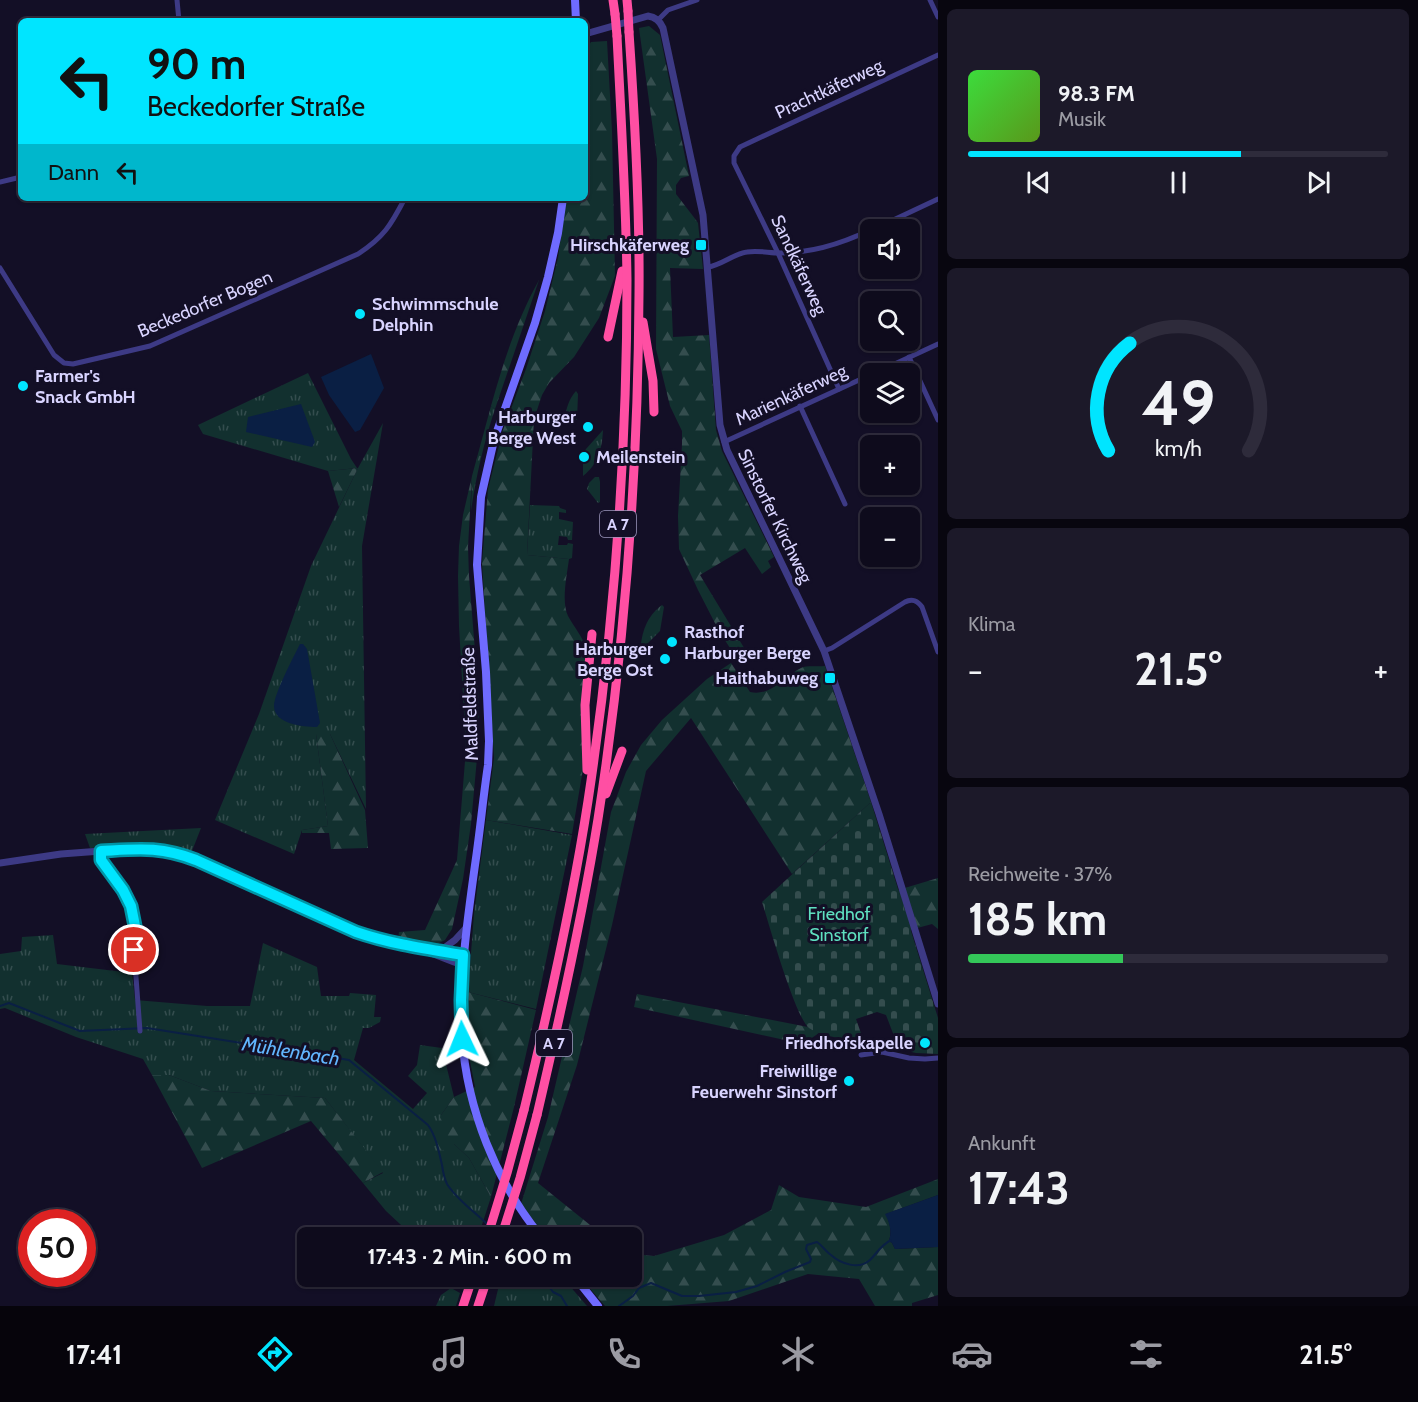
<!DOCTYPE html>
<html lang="de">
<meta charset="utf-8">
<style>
body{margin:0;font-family:Cabin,sans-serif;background:#1c1929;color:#f1f3f6;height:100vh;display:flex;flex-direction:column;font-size:22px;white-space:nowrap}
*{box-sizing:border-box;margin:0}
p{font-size:20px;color:#9b9ba3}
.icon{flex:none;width:33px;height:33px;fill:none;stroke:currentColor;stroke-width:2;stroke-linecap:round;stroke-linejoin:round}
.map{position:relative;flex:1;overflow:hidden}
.sheet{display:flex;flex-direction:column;gap:9px;padding:9px;background:#08060f;width:480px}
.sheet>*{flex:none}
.guide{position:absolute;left:18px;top:18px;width:570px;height:183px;border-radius:9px;box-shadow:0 2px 4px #0004,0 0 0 2px #2e2b3b;background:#00e5ff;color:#111;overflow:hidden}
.buttons{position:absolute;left:860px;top:219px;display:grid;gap:12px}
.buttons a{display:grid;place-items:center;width:60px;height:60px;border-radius:9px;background:#0e0b1c;box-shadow:0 2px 4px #0004,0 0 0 2px #2e2b3b;font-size:30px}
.speed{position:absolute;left:18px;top:1209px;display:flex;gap:12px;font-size:30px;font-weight:700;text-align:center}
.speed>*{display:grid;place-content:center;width:78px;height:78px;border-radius:50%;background:#0e0b1c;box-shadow:0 2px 4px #0004,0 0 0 2px #2e2b3b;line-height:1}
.speed .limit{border:9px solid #d22;background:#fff;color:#111}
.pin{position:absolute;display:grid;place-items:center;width:51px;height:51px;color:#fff;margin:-26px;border:3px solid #fff;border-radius:50%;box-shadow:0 2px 6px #0007}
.me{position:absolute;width:66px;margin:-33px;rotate:358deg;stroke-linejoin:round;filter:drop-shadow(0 0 4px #0008)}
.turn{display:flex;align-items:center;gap:21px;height:126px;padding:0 30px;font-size:27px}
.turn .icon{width:78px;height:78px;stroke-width:2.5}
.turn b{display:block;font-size:42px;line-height:51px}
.then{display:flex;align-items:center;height:57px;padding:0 30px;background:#0003;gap:12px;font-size:22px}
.big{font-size:45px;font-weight:800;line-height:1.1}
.sheet .card{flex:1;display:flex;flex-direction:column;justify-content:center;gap:9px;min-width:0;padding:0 21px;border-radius:9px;background:#1c1929}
.sheet .dial{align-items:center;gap:0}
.dial svg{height:156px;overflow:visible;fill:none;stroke:#2e2b3b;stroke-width:7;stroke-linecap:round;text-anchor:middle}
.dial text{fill:#f1f3f6;stroke:none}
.song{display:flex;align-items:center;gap:18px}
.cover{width:72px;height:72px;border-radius:9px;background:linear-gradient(135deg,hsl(120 70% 55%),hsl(90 70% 35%))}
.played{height:6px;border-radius:3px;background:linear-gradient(90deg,#00e5ff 65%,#2e2b3b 65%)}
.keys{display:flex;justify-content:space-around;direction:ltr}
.heat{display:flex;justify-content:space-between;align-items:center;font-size:33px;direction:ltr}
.charge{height:9px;border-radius:4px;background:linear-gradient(90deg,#34c759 37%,#2e2b3b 0)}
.trip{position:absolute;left:297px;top:1227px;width:345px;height:60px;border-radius:9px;background:#0e0b1c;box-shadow:0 2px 4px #0004,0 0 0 2px #2e2b3b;font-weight:800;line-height:60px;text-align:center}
.tab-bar{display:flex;height:96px;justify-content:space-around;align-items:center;background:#06040b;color:#9b9ba3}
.tab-bar .icon{width:42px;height:42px}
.tab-bar .on{color:#00e5ff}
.tab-bar b{font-size:27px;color:#f1f3f6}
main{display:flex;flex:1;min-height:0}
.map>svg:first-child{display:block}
.grass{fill:url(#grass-tufts)}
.forest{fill:url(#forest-firs)}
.cemetery{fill:url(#cemetery-stones)}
.water{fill:#0a1f44}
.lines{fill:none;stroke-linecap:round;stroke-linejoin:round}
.stream{stroke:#0a1f44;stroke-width:2}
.minor{stroke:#3d3a85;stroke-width:5}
.tertiary{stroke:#3d3a85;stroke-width:7}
.secondary{stroke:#6f6bff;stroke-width:8}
.motorway{stroke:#ff4fa3;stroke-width:9}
.motorway-bridge{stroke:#ff4fa3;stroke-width:9}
.route-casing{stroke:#0095a6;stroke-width:15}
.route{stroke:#00e5ff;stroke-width:10}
.poi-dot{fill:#00e5ff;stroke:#130f26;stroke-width:2}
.labels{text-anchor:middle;stroke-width:6;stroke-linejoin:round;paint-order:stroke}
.shield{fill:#130f26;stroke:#9e99be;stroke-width:1.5}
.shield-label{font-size:16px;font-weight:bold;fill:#d9d4ff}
.street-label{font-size:18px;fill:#d9d4ff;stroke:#130f26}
.poi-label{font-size:18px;font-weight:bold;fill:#d9d4ff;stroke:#130f26;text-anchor:end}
.park-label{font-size:18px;fill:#5fe0c0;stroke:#130f26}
.water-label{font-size:20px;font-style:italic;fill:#62b6ff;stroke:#130f26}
</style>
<main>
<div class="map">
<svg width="938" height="1306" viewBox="0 0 938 1306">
<defs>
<pattern id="grass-tufts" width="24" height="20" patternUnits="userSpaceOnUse" patternTransform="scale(1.5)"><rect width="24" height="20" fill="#12302f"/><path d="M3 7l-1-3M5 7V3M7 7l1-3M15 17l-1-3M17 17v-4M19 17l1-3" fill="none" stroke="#344d4e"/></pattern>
<pattern id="forest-firs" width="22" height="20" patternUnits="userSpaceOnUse" patternTransform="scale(1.5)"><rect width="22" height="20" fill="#12302f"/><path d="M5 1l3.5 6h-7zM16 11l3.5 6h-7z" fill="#344d4e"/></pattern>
<pattern id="cemetery-stones" width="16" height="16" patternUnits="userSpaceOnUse" patternTransform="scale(1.5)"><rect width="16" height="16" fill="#12302f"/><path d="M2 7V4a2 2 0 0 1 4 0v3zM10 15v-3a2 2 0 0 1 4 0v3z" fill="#344d4e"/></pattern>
</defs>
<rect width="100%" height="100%" fill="#130f26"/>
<g class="grass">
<polygon points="308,373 351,459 357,468 328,471 203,434 198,425"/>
<path d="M576,391L578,394L577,420L565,419C566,408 569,399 576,391Z"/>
<path d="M491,406L495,409C484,442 476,476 471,511L472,476Z"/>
<polygon points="383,423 362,546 366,809 330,734 316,734 328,826 302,830 294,854 215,820 259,714 311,566 358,468"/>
<path d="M603,430C602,449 598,464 583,476V454L586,449Z"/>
<polygon points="595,477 599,477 600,482 600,502 598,503 587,489 589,483"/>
<polygon points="530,505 559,506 560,508 566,510 566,513 559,512 559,519 573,522 572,540 568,540 567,537 559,536 558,545 567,545 568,543 573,544 572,558 569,559 527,555"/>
<path d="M662,605L664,607L660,631L640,651C642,632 646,617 662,605Z"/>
<polygon points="486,820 572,835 536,1009 468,992 474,914"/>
<polygon points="201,828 192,851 173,846 142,845 90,848 85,834"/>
<polygon points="53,935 57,964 132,973 135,1000 207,1006 250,1006 263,943 317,967 321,996 349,996 350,993 376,995 374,1017 381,1017 380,1022 369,1028 363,1028 354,1060 413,1109 427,1093 408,1076 417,1065 420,1045 442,1048 454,1097 441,1115 454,1144 469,1158 491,1197 478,1237 414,1237 386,1211 363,1183 383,1173 325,1098 211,1091 169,1075 152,1075 143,1059 76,1037 5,1008 0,1009 0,954 21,951 22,937"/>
<polygon points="501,1277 562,1277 587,1306 494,1306"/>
<polygon points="451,1288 460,1293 456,1306 436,1306 441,1295"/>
</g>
<g class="forest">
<polygon points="649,26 660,35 689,176 681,178 676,185 676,194 696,220 698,223 703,269 670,268 673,337 709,335 716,430 722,451 774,557 768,561 771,567 762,574 745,548 700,575 749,656 739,662 719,631 698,590 679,549 678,516 682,444 682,431 670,406 656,349 657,159 639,28"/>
<path d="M607,41L612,131L615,276L599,318L574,357L549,383L542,395L534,419L527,555L569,559C567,575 561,601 568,616C574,627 582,636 587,649L583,769L572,834L486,820L494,758L482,563L488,489L503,430L526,369L545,311L558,258L566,198H585V51L591,42Z"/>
<path d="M539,280L495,409L491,406C504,360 516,322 539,280Z"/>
<polygon points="358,468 339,507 328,471"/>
<polygon points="472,476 468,547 469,576 479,701 479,736 471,824 463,879 452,929 445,940 433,946 422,945 398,940 399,932 425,930 457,860 466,749 459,626 458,576 459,546 463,515"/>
<path d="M731,663L750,692C771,697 784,676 801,668C807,665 817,667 825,666L871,802L792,874L691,718L646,771L612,925L577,1065L538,1183L605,1237H546L534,1223L521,1204L548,1117L583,966L611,812L626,772L641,745L662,720L707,679Z"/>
<polygon points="316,734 330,734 365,810 368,848 331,849 329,833 302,833 302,830 328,826"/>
<polygon points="938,878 938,929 932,924 910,930 898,890"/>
<polygon points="468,992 536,1010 514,1107 491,1197 469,1158 454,1144 440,1152 434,1135 441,1115 454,1097 475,1087 470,1061"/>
<polygon points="637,994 808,1027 819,1033 803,1044 634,1007"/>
<polygon points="152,1075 169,1075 211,1091 325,1098 383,1172 363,1183 311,1121 202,1168"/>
<path d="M938,1179V1195L886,1214C890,1223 892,1232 889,1241L892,1243L895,1249L938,1247V1295L912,1303V1306H875L859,1279L808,1274L729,1301L667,1306H605L580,1277L632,1276V1254L654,1256L724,1235L771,1210L779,1185L799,1197L866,1207Z"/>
</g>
<path class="cemetery" d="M871,802L938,1018V1054L916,1053L899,1049L886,1015L877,1012L856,1019L864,1042C848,1039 821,1037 809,1028C795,1017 769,924 762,902Z"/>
<g class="water">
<polygon points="371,354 384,388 360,430 355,432 329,395 321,377"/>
<polygon points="301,404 315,442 312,447 246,432 248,417"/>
<path d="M300,644H303L307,649L320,723L317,727C303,727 274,724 274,706C274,694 294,656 300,644Z"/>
<path d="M938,1195V1247L895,1249L892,1243L889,1241C892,1232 890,1223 885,1214Z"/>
</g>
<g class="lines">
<g class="stream">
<path d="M0,1006L9,1003L80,1031L147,1028L349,1060L428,1125C436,1136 439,1152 442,1165C443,1172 444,1178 447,1184C457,1200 475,1212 488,1225"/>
<polyline points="541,1276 553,1292 561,1296 567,1306"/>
<path d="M619,1306L633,1296L639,1288L651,1283L682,1296H699L736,1292L757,1286L785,1272L810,1262L811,1259L806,1249L807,1245L817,1242C823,1246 825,1251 831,1255C841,1264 859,1270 870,1260C878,1252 880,1246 891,1240"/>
</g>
<g class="minor">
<polyline points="177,0 179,21"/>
<polyline points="930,0 938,17"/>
<polyline points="658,20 668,10 697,0"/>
<polyline points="0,182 21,177"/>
<polyline points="872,230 938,199"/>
<path d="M708,267C722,265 733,254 747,252C758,250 769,253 780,253C812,253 841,244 870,230"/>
<path d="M0,268L54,355L64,363L73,364L150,346L358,254C384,237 391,225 405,198"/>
<polyline points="909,357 938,420"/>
<polyline points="873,374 938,344"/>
<polyline points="839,389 778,253 734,163 734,156 740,147 938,55"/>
<polyline points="800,406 845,504"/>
<polyline points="724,442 870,375"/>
<path d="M824,651L832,648L905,602C912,598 918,601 922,607L938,652"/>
<polyline points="101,851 101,860 127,897 134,916 136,931 134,950 140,1031"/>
<polyline points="861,1055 882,1052 909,1058 925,1059 938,1058"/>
</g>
<g class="tertiary">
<path d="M585,34L648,16C656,17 660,21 663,28L703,215L720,425L727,450L824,651L879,814L938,1004"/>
<path d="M0,863L61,854L141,848L173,852L196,860L356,932C391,944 427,949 463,955"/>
<polyline points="440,951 455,940 466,928"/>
<polyline points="431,953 454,962 463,965"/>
</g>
<g class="secondary">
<polyline points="575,0 576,21"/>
<path d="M542,1238C496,1182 467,1109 462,1037C459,979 467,922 475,865C480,832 483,798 488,765L489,741L486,672L477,565L481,497L494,440L535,323L548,277L558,233L563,198"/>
<polyline points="574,1276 598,1306"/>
</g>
<g class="motorway">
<polyline points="613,0 615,14"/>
<polyline points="627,0 628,11"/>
<polyline points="643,322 653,381 654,412"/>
<polyline points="608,337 622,271"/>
<polyline points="587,770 585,705 592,634"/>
<polyline points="606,794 622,751"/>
<path d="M524,1110C549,1007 572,905 588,801C614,629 627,454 627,280C626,199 621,117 617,36"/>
<path d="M537,1115C560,1017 582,919 598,819C625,646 638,471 639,295C640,207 635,120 629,32"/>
<polyline points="463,1306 473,1276"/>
<polyline points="478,1306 488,1276"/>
</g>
<g class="motorway-bridge">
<polyline points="628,11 629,32"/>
<polyline points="615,14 617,36"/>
<polyline points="487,1238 507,1173 524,1110"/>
<polyline points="501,1238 520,1178 537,1115"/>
</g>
</g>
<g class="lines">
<defs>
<path id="route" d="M134,950L136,931L131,906L123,890L101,860V851C138,849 160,846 196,860L356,932C391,944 427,949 463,955L461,1000L462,1039"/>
</defs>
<use href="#route" class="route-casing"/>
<use href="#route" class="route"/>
</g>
<g class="poi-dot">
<rect x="695" y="239" width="12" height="12" rx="3"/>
<circle cx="360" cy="314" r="6"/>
<circle cx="23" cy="386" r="6"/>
<circle cx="588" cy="427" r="6"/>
<circle cx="584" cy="457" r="6"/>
<circle cx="672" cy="642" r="6"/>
<circle cx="665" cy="659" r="6"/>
<rect x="824" y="672" width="12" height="12" rx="3"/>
<circle cx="925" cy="1043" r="6"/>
<circle cx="849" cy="1081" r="6"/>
</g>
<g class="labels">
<g class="shield">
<rect x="600" y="511" width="36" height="26" rx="4.5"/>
<rect x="536" y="1030" width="36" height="26" rx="4.5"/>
</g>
<g class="shield-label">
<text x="618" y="530">A 7</text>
<text x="554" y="1049">A 7</text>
</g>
<g class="street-label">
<text transform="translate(829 89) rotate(-25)" y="6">Prachtkäferweg</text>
<text transform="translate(799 265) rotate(65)" y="6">Sandkäferweg</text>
<text transform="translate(205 304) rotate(-23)" y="6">Beckedorfer Bogen</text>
<text transform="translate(791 395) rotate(-25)" y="6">Marienkäferweg</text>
<text transform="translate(775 516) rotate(64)" y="6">Sinstorfer Kirchweg</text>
<text transform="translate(470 704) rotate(-92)" y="6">Maldfeldstraße</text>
</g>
<g class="poi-label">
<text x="689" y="251">Hirschkäferweg</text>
<text x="372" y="310" text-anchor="start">Schwimmschule<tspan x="372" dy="21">Delphin</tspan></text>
<text x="35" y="382" text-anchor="start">Farmer's<tspan x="35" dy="21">Snack GmbH</tspan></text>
<text x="576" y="423">Harburger<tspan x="576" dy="21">Berge West</tspan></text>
<text x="596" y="463" text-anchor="start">Meilenstein</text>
<text x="684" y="638" text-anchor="start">Rasthof<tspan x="684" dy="21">Harburger Berge</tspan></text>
<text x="653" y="655">Harburger<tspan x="653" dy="21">Berge Ost</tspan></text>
<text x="818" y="684">Haithabuweg</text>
<text x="913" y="1049">Friedhofskapelle</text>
<text x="837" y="1077">Freiwillige<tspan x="837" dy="21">Feuerwehr Sinstorf</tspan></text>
</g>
<g class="park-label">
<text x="839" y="920">Friedhof<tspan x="839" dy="21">Sinstorf</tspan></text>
</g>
<g class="water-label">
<text transform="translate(291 1051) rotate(9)" y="7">Mühlenbach</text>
</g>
</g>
</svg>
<div class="buttons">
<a><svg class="icon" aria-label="sound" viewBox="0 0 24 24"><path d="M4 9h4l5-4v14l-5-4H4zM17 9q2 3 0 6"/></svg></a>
<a><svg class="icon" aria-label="search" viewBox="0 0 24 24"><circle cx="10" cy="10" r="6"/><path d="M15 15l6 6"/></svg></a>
<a><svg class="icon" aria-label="layers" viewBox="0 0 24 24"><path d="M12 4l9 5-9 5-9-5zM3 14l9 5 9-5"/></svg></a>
<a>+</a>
<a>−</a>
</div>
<div class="speed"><div class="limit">50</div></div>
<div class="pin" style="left:134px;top:950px;background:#d93025"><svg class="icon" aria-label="arrive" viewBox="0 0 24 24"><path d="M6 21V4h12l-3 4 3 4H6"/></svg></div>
<svg class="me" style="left:462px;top:1039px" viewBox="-20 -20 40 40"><path d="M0-17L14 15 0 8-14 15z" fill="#00e5ff" stroke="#fff" stroke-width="4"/></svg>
<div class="trip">17:43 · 2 Min. · 600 m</div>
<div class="guide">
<div class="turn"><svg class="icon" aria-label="left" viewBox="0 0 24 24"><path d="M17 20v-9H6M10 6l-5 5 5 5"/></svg><div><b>90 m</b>Beckedorfer Straße</div></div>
<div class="then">Dann<svg class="icon" aria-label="left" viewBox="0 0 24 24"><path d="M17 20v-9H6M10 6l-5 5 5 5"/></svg></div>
</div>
</div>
<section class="sheet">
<div class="card">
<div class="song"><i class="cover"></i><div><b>98.3 FM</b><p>Musik</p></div></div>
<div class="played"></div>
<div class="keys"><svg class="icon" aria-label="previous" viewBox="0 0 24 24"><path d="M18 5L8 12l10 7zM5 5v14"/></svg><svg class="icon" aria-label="pause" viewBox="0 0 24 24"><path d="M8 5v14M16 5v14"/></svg><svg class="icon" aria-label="next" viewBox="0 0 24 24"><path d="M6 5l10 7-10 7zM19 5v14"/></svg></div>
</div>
<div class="card dial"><svg viewBox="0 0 100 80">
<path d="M14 69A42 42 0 1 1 86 69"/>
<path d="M14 69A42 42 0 0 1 25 14" stroke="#00e5ff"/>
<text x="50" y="56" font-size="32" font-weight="700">49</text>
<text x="50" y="72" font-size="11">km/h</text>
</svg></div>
<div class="card"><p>Klima</p>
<div class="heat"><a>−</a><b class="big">21.5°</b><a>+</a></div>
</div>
<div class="card"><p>Reichweite · 37%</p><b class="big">185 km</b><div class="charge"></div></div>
<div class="card"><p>Ankunft</p><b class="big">17:43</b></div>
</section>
</main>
<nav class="tab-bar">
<b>17:41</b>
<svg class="icon on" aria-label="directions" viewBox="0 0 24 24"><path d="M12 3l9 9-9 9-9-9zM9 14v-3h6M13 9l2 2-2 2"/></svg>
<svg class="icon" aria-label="music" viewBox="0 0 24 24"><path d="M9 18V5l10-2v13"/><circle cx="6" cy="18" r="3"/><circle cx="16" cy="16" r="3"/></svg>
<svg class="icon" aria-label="phone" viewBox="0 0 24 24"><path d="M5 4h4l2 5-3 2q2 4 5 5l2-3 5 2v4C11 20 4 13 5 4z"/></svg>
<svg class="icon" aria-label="climate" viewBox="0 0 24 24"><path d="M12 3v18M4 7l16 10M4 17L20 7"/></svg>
<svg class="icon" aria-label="car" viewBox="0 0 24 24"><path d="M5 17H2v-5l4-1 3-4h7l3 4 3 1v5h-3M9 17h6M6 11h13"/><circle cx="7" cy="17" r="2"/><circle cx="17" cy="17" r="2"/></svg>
<svg class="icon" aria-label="filters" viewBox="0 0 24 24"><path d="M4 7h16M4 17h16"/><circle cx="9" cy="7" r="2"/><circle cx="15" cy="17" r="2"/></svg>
<b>21.5°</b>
</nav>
